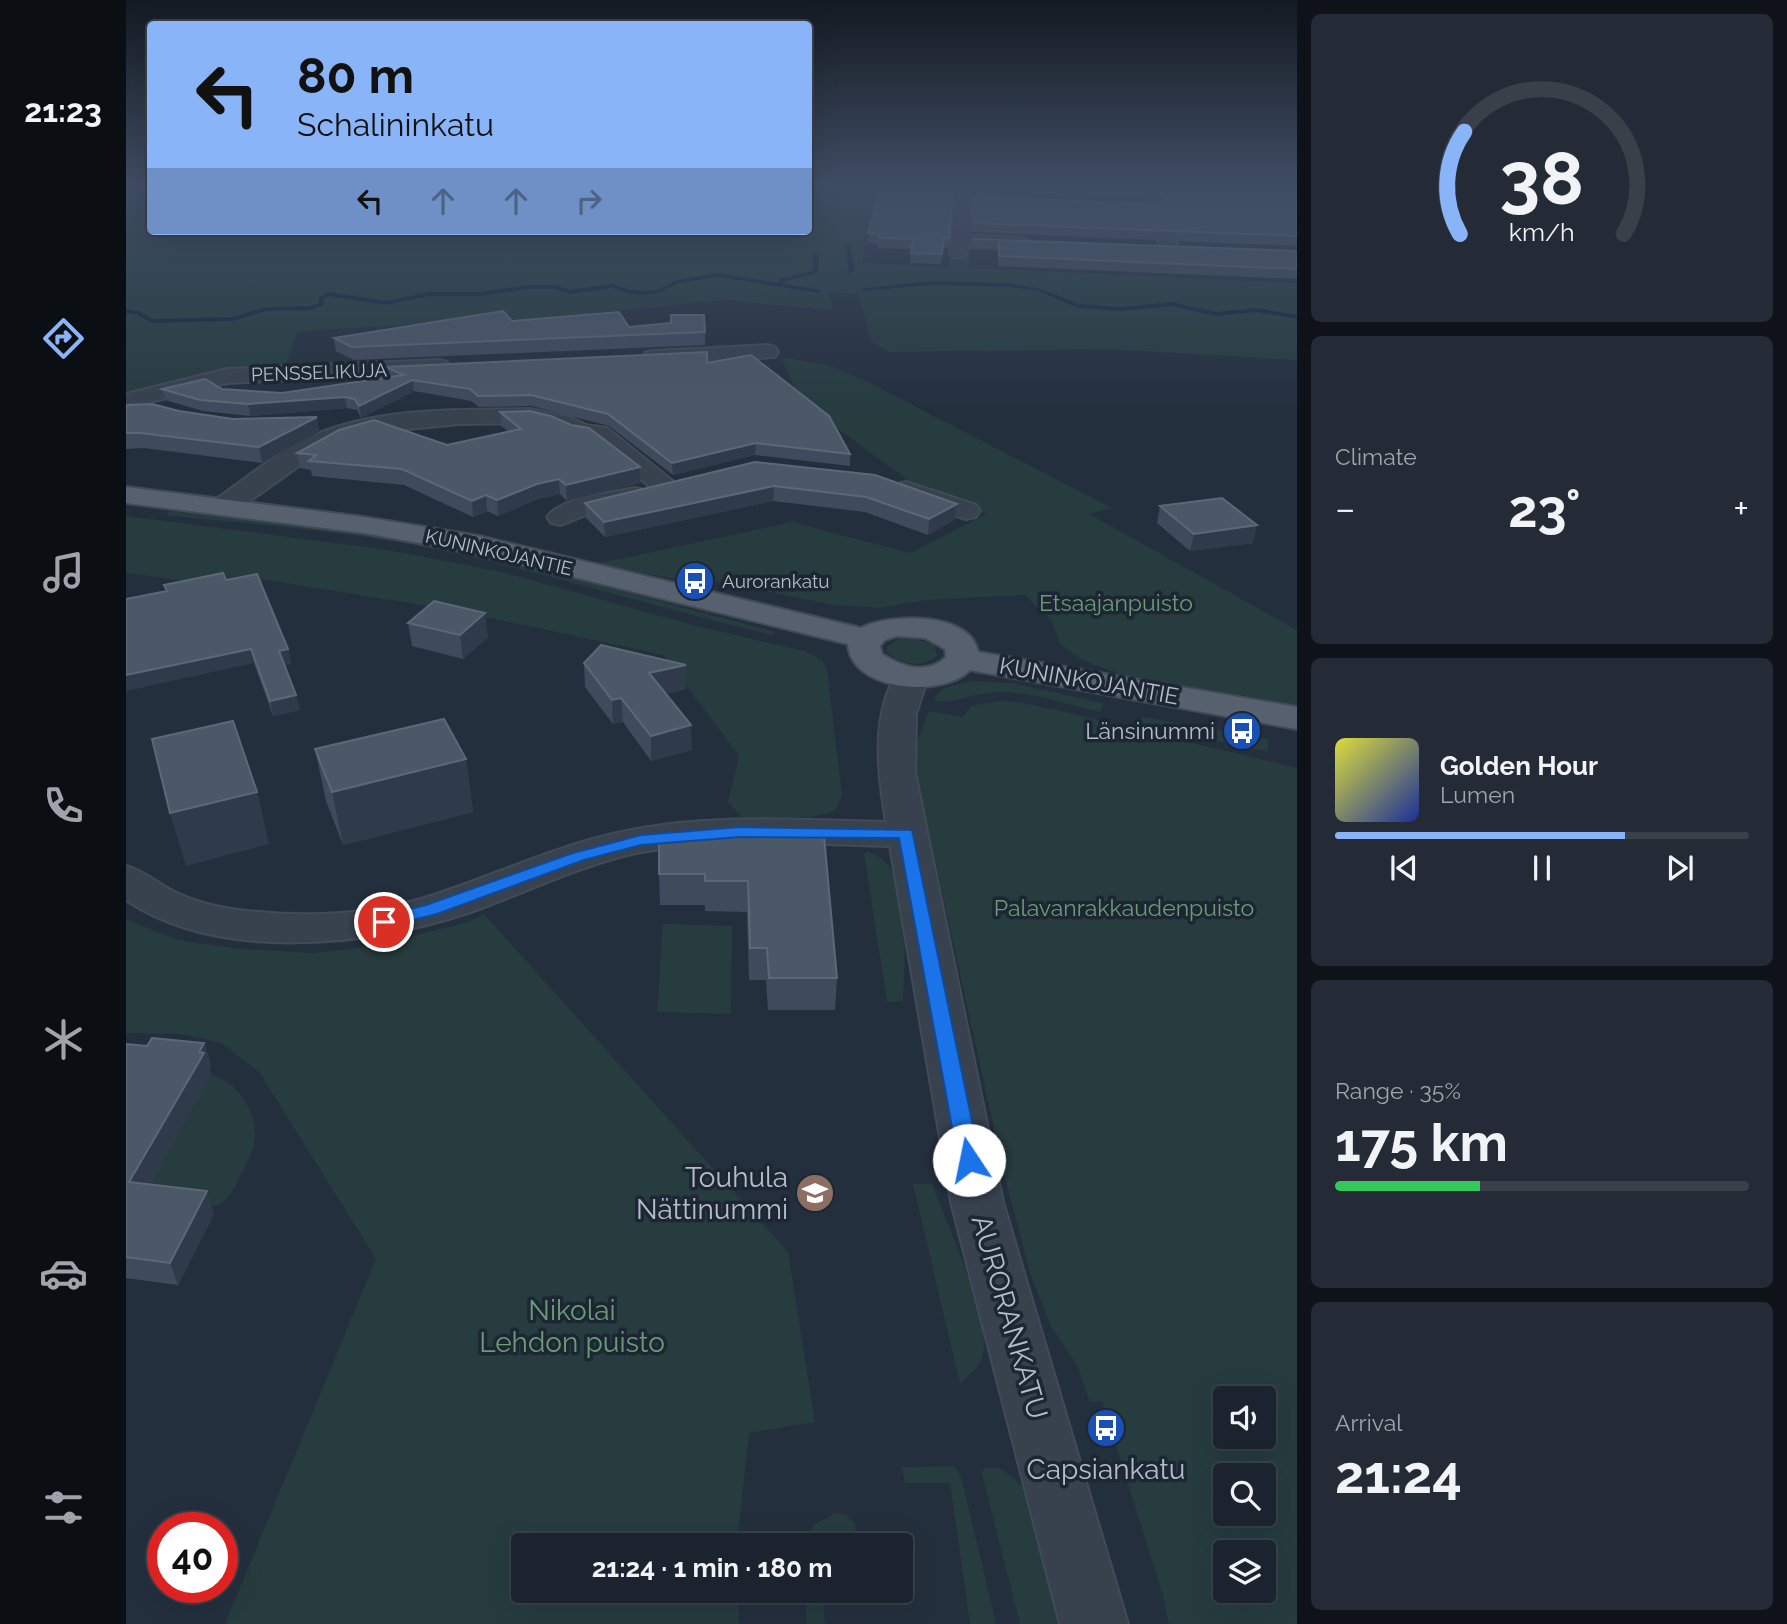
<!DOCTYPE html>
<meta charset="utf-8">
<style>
body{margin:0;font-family:Raleway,sans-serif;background:#242b36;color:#f1f3f6;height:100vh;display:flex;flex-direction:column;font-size:26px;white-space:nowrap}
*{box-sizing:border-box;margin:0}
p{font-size:23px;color:#a0a4aa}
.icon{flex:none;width:38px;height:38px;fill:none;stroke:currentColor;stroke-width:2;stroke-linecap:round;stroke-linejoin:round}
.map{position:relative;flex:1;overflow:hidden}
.side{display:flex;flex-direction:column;gap:14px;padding:14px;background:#0f1319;width:490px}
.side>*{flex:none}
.banner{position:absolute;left:21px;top:21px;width:665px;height:214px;border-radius:7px;box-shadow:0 7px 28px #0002,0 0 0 2px #39404a;background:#8ab4f8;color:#111;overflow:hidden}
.tools{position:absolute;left:1087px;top:1386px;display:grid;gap:14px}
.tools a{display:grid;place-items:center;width:63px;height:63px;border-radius:7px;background:#1b232e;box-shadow:0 7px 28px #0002,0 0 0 2px #39404a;font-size:35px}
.speed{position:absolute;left:21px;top:1512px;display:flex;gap:14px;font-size:35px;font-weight:700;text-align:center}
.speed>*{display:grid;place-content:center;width:91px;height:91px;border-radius:50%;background:#1b232e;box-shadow:0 7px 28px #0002,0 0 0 2px #39404a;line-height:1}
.speed .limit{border:10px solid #d22;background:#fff;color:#111}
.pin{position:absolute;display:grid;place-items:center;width:60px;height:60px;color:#fff;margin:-30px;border:4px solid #fff;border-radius:50%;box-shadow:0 2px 7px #0007}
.me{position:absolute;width:77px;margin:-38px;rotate:349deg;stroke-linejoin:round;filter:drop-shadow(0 0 5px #0008)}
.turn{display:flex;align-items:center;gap:24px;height:147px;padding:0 35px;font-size:32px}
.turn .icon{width:91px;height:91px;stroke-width:2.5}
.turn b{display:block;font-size:49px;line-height:60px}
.lanes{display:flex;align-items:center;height:66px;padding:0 35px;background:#0003;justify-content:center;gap:35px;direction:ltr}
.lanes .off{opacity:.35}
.big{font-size:52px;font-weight:700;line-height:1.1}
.side .tile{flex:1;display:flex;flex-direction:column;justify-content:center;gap:10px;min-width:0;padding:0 24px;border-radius:10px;background:#242b36}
.side .dial{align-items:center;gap:0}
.dial svg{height:182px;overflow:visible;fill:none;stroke:#39404a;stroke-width:7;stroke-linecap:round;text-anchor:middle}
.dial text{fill:#f1f3f6;stroke:none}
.song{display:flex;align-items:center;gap:21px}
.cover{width:84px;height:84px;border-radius:10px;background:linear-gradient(135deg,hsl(60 70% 55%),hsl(230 70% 35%))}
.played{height:7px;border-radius:4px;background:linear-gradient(90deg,#8ab4f8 70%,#39404a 70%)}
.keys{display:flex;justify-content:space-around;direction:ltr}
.heat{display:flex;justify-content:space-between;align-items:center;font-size:38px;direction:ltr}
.charge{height:10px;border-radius:5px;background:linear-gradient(90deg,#34c759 35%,#39404a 0)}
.trip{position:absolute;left:385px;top:1533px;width:402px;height:70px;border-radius:7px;background:#1b232e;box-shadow:0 7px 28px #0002,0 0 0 2px #39404a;font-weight:700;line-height:70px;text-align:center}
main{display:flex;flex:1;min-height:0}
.tab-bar{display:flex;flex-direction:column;width:126px;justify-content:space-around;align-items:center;background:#0b0e12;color:#a0a4aa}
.tab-bar .icon{width:49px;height:49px}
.tab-bar .on{color:#8ab4f8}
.tab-bar b{font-size:32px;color:#f1f3f6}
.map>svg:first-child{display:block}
.green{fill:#263c3f;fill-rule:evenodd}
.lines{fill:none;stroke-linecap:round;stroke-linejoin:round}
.stream{fill:#17263c;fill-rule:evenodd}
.minor-casing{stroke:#414a57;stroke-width:4}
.major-casing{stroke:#414a57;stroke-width:4}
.minor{fill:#38414e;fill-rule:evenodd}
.major{fill:#56606e;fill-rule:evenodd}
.wall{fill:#3f4b5c}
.shaded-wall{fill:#2f3b4b}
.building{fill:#4b5868;stroke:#5c6777;stroke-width:2}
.route{fill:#1a73e8;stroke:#114b97;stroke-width:2}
.labels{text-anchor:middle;stroke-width:7;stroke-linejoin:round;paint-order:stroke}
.far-street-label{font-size:19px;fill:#b4bcc9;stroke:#1d2633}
.far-poi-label{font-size:19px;fill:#b4bcc9;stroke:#1d2633;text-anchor:start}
.park-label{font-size:23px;fill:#6b9a76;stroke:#1d2633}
.street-label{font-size:23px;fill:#b4bcc9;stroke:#1d2633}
.poi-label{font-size:23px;fill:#b4bcc9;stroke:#1d2633;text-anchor:end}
.near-poi-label{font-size:28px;fill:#b4bcc9;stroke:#1d2633;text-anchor:end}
.near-park-label{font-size:28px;fill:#6b9a76;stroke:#1d2633}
.near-street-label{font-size:28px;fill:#b4bcc9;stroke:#1d2633}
</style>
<main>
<nav class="tab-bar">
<b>21:23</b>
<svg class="icon on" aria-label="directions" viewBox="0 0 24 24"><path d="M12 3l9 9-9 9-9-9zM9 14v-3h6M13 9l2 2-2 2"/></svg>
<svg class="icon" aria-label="music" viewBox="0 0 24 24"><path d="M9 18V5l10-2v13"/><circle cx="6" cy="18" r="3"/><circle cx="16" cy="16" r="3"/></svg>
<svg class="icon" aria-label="phone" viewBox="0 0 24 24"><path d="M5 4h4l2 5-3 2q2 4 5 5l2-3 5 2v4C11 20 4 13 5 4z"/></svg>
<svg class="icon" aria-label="climate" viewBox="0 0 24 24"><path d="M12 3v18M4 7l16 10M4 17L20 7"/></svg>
<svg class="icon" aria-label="car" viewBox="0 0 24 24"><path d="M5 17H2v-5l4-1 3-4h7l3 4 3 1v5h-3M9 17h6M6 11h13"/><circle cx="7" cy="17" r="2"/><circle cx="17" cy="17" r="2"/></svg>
<svg class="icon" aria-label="filters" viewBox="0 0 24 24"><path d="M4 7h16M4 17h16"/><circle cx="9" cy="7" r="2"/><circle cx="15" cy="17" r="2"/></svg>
</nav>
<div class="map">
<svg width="1171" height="1624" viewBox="0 0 1171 1624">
<rect width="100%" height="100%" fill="#242f3e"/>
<g class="green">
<polygon points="0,184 24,184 24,231 682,231 683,184 755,184 736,263 822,267 824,254 843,255 843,268 1171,283 1171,360 981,349 764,352 745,342 733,294 703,293 707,310 599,300 428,317 172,331 158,369 0,396"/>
<polygon points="655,357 705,366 742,382 986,508 963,514 1171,630 1171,706 1151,705 1005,678 956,660 934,644 926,621 899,595 799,600 755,608 708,605 559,575 554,580 470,564 666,522 784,553 861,514 790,486 711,428 670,391"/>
<path d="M45,511L262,535L350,553L650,632L646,635C536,609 428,575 318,551C227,531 132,525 39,515Z"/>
<polygon points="0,516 262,550 376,572 571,626 678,651 697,661 701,670 716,796 709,811 685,817 616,817 602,802 613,756 538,655 327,610 116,576 68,582 0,573"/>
<path d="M783,637L808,645L811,655C798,669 775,665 761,652V647L773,639Z"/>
<path d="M844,681L886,683L977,703L974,712C941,704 906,692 872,692C850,692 828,705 807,700L818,688Z"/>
<path d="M872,701L892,702L926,709L1171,768V1624H1043L1037,1596L976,1401L964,1402L951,1365L925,1326L904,1273L876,1165L791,778L790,745L803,711L837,717L845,706ZM1099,1398H1138V1437H1099ZM1099,1475H1138V1514H1099ZM1099,1552H1138V1591H1099Z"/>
<polygon points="1017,717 1142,739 1142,752 1014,724"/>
<path d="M743,852C756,858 763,863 769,877L779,946L777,1001L761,1002L738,853Z"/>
<polygon points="358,914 662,1252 689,1422 623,1433 611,1545 397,1545 397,1591 612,1591 613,1624 99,1624 250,1259 133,1072 97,1044 75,1038 55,1034 0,1033 0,919 51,940 114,949 186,953 248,946 343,922"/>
<polygon points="537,924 606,926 605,1014 531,1012"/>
<path d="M85,1075C110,1081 131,1111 129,1137C128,1151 120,1165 114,1177C108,1189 102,1201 90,1206L16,1197Z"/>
<path d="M787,1184H806C820,1221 865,1319 857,1355C855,1367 842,1376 834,1384Z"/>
<polygon points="829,1466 836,1480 870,1624 844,1624 824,1483 779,1483 776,1467"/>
<polygon points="859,1467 875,1469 899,1487 937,1624 894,1624 856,1473"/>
<polygon points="710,1513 719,1514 729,1524 731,1540 724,1544 676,1545 676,1540 689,1524"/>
<polygon points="679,1591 696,1591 699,1624 681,1624"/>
</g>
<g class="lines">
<g class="stream">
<polygon points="682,187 697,190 697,191 695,192 682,189"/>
<polygon points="722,246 724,247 729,270 723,274 720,272 723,269 720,247"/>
<polygon points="690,253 693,255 692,273 658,281 657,284 695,290 693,293 592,277 552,283 535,292 518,295 504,294 486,288 444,294 429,289 404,289 355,296 303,296 260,305 203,296 198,299 198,305 185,310 140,311 107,321 26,323 10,314 0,313 0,309 13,311 27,319 107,317 140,307 184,306 193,303 193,297 202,292 260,301 303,292 355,292 404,285 430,285 444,290 486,284 505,290 518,291 532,290 551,280 592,273 652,283 654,279 687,271 687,255"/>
<polygon points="804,281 882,283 915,289 953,304 995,307 1046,302 1090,312 1130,308 1171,315 1171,319 1130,312 1090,316 1046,306 995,311 952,308 912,291 882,287 804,285 737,291 734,289"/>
</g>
<defs>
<g id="minor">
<polygon points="1032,184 1048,184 1037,201 1053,249 1044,254 1035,249 1021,206 1021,201"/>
<polygon points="837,194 907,198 909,201 901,206 845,204 843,235 898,238 907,243 904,247 843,246 839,257 827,257 824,253 829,199"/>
<polygon points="641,345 649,347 652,352 649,357 527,365 519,363 516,358 519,353 527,351"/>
<polygon points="313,360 321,362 324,367 321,372 101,383 0,408 0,394 101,369"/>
<path d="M405,409L443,417L460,425L481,428L554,487L550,493L541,495L532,493L465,440L446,437L427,428L405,423L334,424L250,432L214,442L188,455L107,513L97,515L87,513L83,507L87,501C122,478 157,446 196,432C262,407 337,410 405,409Z"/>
<polygon points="780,482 850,505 854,511 850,517 840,519 771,496 767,490 771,484"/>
<path d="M509,488L519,490L523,496L519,502L465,513L435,525L425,523L421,517C435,497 486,493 509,488Z"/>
<path d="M785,667L797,670L802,677L790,714L789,773L877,1202L1002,1624H934L825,1202L764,846C681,844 597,837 515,852C456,864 401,892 345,912C243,946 94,963 0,900V866C19,871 33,885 51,893C76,905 105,910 133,912C187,917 243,914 295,899C361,879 423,848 491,833C579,813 670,820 760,822C752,774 744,713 773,670Z"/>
</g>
<path id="major" d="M0,487L238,517L353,536L735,628C762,613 845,611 852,652L1171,707V729L844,670C816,699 724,691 722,644L353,554L238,533L0,503ZM771,636L799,638L819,649L820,657C802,675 775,667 756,654L754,646L759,640Z"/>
</defs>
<use href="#minor" class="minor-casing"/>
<use href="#major" class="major-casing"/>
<use href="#minor" class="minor"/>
<use href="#major" class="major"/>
</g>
<g class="wall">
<polygon points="756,184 1171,184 1171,246 846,232 848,197 1031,204 1034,202 1029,198 837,191 826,199 822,248 817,248 815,264 784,263 785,249 752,248 752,244 742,243 742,233"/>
<polygon points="846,239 1171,251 1171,279 872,266 872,250 845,249"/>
<polygon points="386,321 579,332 579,345 228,360 210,351 208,338"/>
<polygon points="581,363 724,454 724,466 629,455 547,475 483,426 406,406 353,407 345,401 288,391 235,418 231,410 221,408 124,416 77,411 39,400 36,389 96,389 156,393 262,378 260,367"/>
<polygon points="0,405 107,419 191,417 193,432 136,463 18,448 0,449"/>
<polygon points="374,412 514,483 441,501 434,494 412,499 372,516 361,511 347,517 278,485 186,476 185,470 174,468 171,453 321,445 382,431 375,426"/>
<polygon points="629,462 831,504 829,519 802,535 739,512 647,501 479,537 460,518 459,503"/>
<polygon points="1034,506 1127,543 1064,551 1031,523"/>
<polygon points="100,580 162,649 165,664 158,665 174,710 147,716 128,663"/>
<polygon points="282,623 362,637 337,659 286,646"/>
<polygon points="458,663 560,689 540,694 566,750 525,761 497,722 487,724 459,687"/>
<polygon points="189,749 340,759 347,812 217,845 200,801"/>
<polygon points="698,836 711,978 709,1010 642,1010 640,980 623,980 621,912 579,911 579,905 534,905 533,874"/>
<polygon points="78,1043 85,1065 83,1068 85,1075 23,1185 88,1214 52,1285 0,1278 0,1044 21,1046"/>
</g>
<g class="shaded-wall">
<polygon points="836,184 838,184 837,191 826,199 827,190"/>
<polygon points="286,380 288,391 235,418 233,406"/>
<polygon points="219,397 221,408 124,416 122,404"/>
<polygon points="191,417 193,432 136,463 133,447"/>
<polygon points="630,443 629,455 547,475 546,463"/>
<polygon points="514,467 514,483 441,501 440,485"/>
<polygon points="433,479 434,494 412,499 372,516 371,500 411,484"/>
<polygon points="648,486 647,501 479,537 478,522"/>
<polygon points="360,495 361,511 347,517 346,501"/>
<polygon points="831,504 829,519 802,535 803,519"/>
<polygon points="1131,525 1127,543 1064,551 1068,534"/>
<polygon points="359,613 362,637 337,659 334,635"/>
<polygon points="125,649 128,663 0,691 0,675"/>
<polygon points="162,649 165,664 156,666 153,651"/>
<polygon points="560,665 560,689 524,698 523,673"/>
<polygon points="170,695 174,710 147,716 144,701"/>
<polygon points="495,698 497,722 487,724 486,700"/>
<polygon points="565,725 566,750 525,761 525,736"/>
<polygon points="340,759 347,812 217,845 206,792"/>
<polygon points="131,792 143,844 60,866 44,813"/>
<polygon points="78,1043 85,1065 83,1068 85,1075 12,1204 3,1182"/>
<polygon points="81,1191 88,1214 52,1285 44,1263"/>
</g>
<g class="building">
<polygon points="756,184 836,184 827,190 823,238 818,238 816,254 785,253 787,239 753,238 753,234 742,233"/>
<polygon points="871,184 1171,184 1171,236 847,223 848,197 1031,204 1041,198 1031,189"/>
<polygon points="846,239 1171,251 1171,269 873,256 873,240"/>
<polygon points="377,311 386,321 493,312 503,327 545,323 545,315 578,315 579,332 226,347 208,338"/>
<polygon points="581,352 581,363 625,355 703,416 724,454 630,443 546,463 482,414 405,395 352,396 344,389 286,380 233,406 229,399 219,397 122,404 74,400 36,389 79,379 96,389 156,393 278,375 260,367"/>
<polygon points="26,404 53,411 107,419 191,417 133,447 14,433 0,433 0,405"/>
<polygon points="404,411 425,416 445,425 463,428 514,467 440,485 433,479 411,484 371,500 360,495 346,501 276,469 183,461 190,455 171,453 213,430 248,420 321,445 395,429 374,412"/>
<polygon points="629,462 749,475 831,504 803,519 740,497 648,486 478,522 459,503"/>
<polygon points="1096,498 1131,525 1068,534 1034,506"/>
<polygon points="97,573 100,580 131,574 162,649 153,651 170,695 144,701 125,649 0,675 0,599 41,591 38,585"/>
<polygon points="308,601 359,613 334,635 282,623"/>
<polygon points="475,645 560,665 523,673 565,725 525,736 495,698 486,700 458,663"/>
<polygon points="318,719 340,759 206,792 189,749"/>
<polygon points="107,721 131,792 44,813 26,739"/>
<polygon points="533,835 698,836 711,978 643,978 641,948 624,948 622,881 579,881 579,874 533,874"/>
<polygon points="26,1038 78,1043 73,1052 78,1053 3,1182 81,1191 44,1263 0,1257 0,1044 21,1046"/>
</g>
<linearGradient id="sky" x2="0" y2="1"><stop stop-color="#141a22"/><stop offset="0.45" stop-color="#3f4d63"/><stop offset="1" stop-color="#3f4d63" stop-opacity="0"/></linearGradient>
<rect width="1171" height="411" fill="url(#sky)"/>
<polygon class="route" points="614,827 786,830 854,1160 850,1166 843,1168 836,1166 832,1160 773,838 614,837 515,845 458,860 311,914 258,927 249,922 252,917 300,905 447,853 515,835"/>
<defs>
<symbol id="bus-disc" viewBox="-11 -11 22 22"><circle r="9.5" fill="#1a4fb4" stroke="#1d2633"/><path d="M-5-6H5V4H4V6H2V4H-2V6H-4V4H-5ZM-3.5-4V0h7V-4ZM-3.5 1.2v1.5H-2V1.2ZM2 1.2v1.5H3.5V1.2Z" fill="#fff"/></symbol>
<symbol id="school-disc" viewBox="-11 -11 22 22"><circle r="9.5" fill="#8d6e63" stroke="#1d2633"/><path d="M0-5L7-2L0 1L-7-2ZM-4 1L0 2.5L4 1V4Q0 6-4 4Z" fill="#fff"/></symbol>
</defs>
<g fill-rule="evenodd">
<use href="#bus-disc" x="547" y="559" width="44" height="44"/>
<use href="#bus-disc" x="1094" y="709" width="44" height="44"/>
<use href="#school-disc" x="667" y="1171" width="44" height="44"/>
<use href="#bus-disc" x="958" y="1406" width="44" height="44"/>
</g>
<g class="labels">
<g class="far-street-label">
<text transform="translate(193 372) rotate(-2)" y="7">PENSSELIKUJA</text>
<text transform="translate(373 552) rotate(13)" y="7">KUNINKOJANTIE</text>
</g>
<g class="far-poi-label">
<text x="596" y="588">Aurorankatu</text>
</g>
<g class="park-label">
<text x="990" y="611">Etsaajanpuisto</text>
<text x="998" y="916">Palavanrakkaudenpuisto</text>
</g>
<g class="street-label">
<text transform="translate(963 681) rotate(10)" y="8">KUNINKOJANTIE</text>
</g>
<g class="poi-label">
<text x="1089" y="739">Länsinummi</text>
</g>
<g class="near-poi-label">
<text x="662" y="1187">Touhula<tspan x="662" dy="32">Nättinummi</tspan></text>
<text x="980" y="1479" text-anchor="middle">Capsiankatu</text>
</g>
<g class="near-park-label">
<text x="446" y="1320">Nikolai<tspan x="446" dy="32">Lehdon puisto</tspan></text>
</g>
<g class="near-street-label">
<text transform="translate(884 1317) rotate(74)" y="10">AURORANKATU</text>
</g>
</g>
</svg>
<div class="tools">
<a><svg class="icon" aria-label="sound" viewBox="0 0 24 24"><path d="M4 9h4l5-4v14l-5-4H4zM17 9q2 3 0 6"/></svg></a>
<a><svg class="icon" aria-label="search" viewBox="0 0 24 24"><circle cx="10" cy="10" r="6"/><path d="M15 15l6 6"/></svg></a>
<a><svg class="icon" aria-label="layers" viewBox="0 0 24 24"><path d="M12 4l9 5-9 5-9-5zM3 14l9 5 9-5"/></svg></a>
</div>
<div class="speed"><div class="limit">40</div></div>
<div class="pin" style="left:258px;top:922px;background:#d93025"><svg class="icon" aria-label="arrive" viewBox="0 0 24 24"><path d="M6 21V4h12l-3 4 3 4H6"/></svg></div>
<svg class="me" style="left:843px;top:1160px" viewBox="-20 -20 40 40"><circle r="19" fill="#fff"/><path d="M0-13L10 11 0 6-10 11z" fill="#1a73e8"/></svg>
<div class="trip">21:24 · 1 min · 180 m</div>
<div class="banner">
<div class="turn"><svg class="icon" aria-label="left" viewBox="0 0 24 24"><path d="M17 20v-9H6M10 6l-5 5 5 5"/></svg><div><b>80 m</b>Schalininkatu</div></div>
<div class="lanes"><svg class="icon" aria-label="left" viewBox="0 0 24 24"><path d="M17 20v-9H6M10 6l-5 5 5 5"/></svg><svg class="icon off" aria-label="ahead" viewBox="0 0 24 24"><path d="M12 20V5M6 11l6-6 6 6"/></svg><svg class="icon off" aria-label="ahead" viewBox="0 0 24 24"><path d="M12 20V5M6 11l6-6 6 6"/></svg><svg class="icon off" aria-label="right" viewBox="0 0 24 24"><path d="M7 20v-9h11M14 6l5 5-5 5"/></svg></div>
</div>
</div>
<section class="side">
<div class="tile dial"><svg viewBox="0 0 100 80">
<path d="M14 69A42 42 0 1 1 86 69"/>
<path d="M14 69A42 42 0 0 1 16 24" stroke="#8ab4f8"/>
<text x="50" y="56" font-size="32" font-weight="700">38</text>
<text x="50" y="72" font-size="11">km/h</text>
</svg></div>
<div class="tile"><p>Climate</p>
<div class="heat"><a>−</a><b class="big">23°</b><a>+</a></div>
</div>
<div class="tile">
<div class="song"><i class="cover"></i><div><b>Golden Hour</b><p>Lumen</p></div></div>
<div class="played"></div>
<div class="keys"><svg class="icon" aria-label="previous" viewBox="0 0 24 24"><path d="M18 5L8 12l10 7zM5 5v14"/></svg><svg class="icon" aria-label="pause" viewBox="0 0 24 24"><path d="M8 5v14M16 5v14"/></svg><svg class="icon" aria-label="next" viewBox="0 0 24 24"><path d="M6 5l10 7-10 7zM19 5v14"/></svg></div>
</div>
<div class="tile"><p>Range · 35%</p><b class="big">175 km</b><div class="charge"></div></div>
<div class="tile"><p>Arrival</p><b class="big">21:24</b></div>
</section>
</main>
